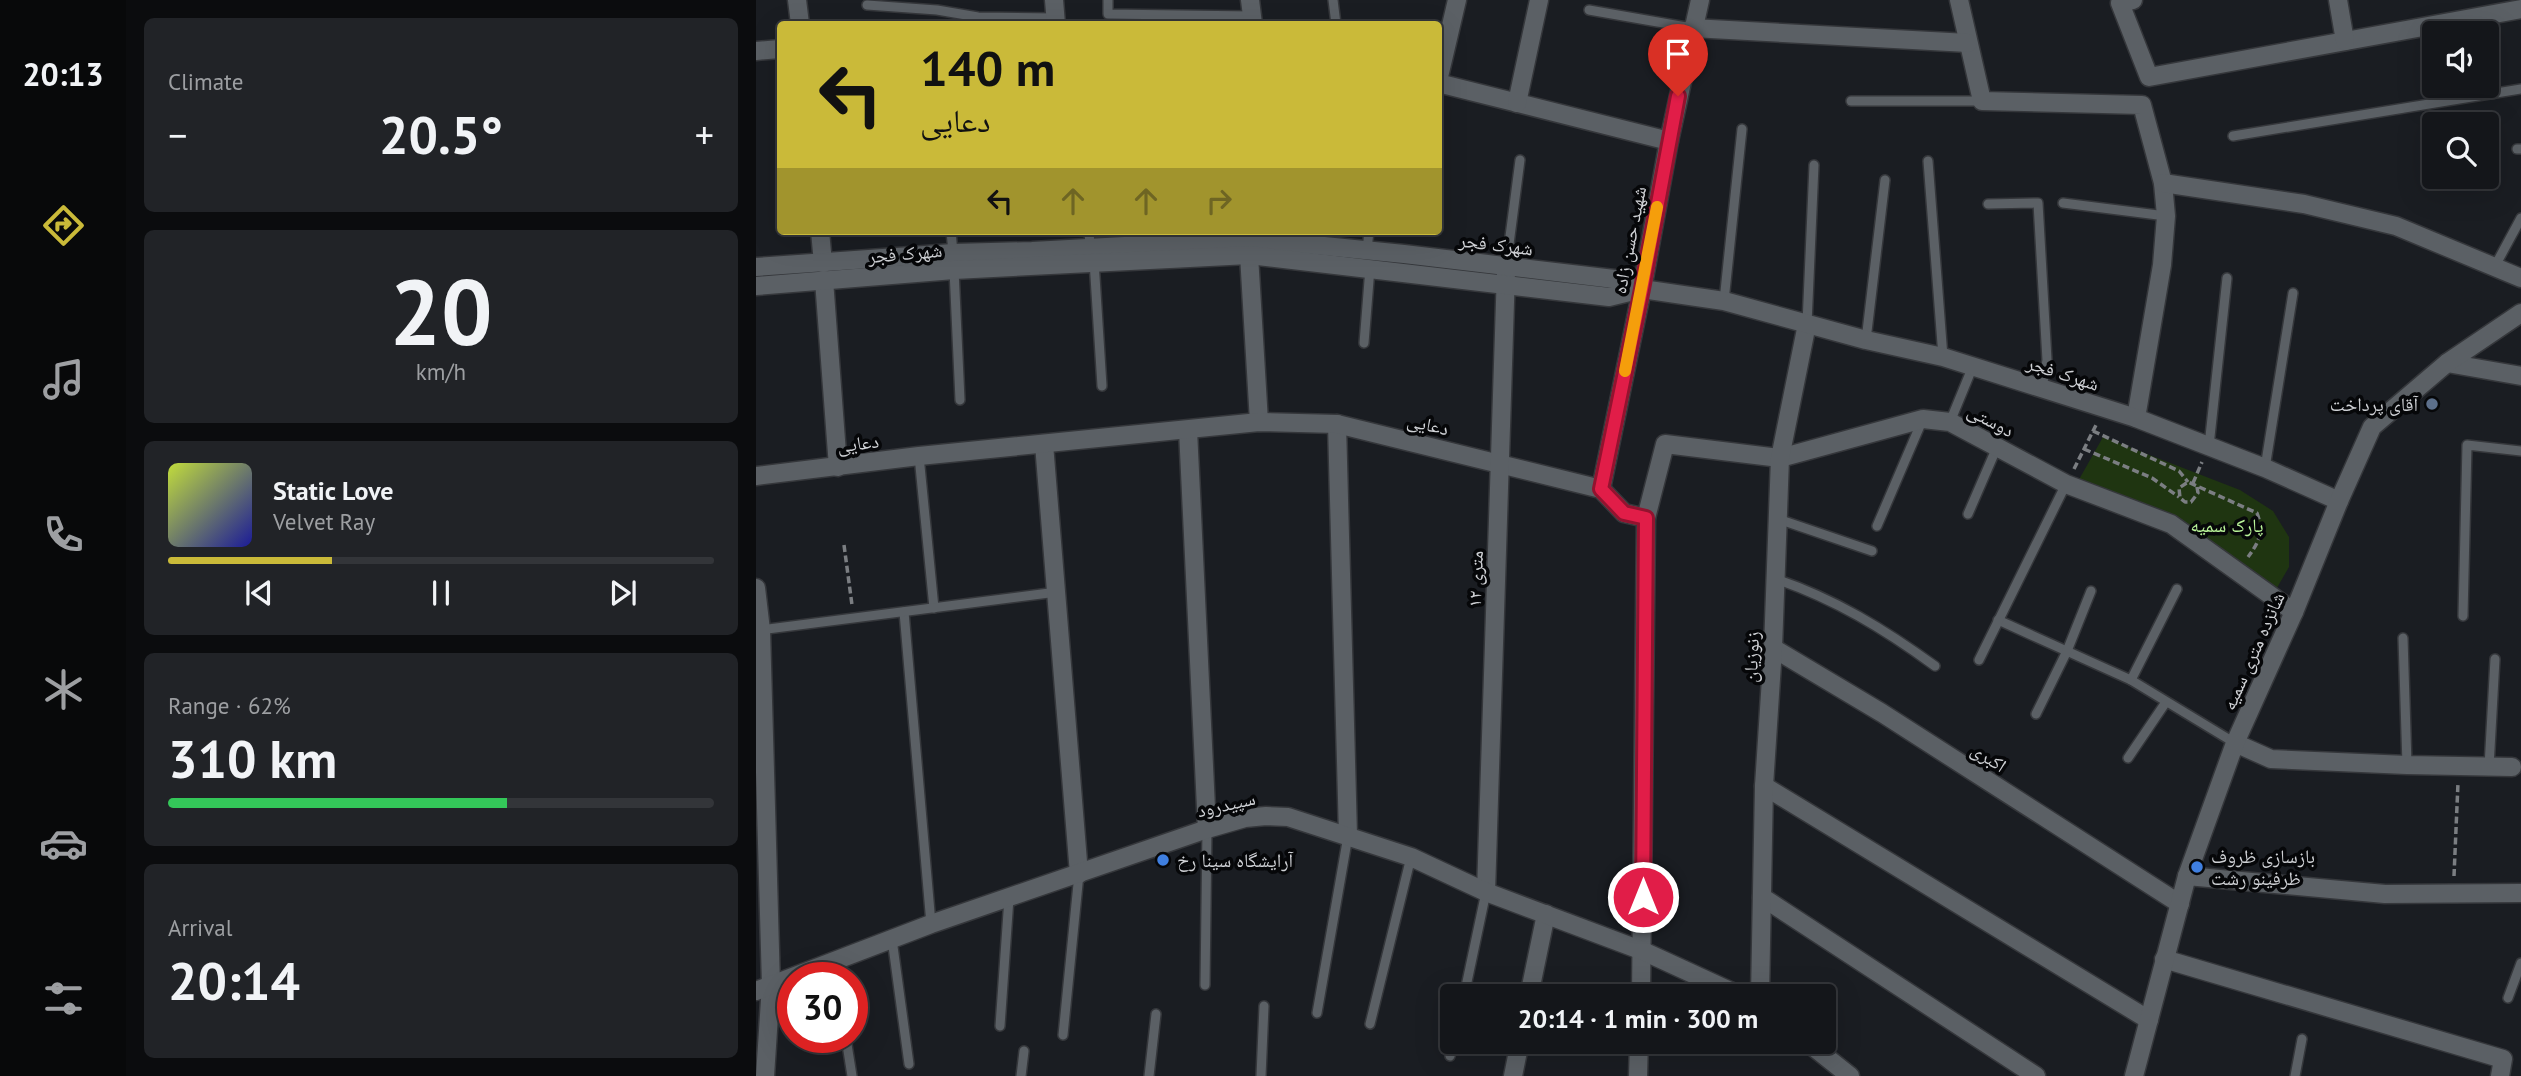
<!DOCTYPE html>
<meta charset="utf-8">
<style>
body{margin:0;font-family:"PT Sans","Noto Naskh Arabic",sans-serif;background:#212327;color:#f1f3f6;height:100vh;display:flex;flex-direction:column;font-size:26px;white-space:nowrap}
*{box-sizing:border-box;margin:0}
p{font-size:23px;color:#9d9fa2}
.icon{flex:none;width:38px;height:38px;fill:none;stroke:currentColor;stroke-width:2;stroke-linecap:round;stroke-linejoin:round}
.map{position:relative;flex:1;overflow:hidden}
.side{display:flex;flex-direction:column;gap:18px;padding:18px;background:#0b0c0e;width:630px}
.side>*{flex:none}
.top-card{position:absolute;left:21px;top:21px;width:665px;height:214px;border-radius:7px;box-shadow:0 7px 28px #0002,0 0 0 2px #333539;background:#caba39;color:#111;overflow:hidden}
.tools{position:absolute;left:1666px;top:21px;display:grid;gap:14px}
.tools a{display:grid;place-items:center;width:77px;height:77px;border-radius:7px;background:#14161a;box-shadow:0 7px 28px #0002,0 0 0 2px #333539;font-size:35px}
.speed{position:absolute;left:21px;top:962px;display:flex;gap:14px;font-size:35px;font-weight:700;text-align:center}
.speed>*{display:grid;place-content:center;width:91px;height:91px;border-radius:50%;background:#14161a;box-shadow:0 7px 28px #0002,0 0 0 2px #333539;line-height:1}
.speed .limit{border:10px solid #d22;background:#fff;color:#111}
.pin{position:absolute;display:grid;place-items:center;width:60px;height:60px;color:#fff;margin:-72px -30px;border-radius:50% 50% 50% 0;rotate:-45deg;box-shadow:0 0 7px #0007}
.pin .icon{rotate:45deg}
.me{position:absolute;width:77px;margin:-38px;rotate:0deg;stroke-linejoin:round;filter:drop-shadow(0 0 5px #0008)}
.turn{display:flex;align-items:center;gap:24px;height:147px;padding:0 28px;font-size:32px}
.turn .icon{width:91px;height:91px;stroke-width:2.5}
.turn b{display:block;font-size:49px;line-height:60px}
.lanes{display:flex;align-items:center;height:66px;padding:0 28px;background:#0003;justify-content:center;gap:35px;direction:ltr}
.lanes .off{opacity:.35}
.big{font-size:52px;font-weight:700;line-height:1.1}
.side .tile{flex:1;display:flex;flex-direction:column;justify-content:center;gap:10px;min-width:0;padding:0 24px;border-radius:10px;background:#212327}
.side .dial{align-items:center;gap:0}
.dial b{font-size:91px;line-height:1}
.song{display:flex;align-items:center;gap:21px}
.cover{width:84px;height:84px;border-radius:10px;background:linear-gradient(135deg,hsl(70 70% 55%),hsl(240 70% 35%))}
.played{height:7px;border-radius:4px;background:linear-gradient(90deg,#caba39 30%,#333539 30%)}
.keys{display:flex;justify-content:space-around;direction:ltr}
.heat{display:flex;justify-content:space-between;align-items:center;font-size:38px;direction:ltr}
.charge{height:10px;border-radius:5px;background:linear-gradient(90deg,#34c759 62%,#333539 0)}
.trip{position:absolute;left:684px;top:984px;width:396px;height:70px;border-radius:7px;background:#14161a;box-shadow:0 7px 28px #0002,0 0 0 2px #333539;font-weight:700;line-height:70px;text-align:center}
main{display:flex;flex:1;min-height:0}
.dock{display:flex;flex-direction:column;width:126px;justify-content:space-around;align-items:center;background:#08090a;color:#9d9fa2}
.dock .icon{width:49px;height:49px}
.dock .current{color:#caba39}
.dock b{font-size:32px;color:#f1f3f6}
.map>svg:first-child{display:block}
.green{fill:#1f3511}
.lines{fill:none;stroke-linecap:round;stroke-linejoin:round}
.service-casing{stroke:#35373b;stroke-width:12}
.minor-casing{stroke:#35373b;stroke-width:21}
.tertiary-casing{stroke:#35373b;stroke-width:21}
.path{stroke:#7b7e82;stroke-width:3.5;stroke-dasharray:7 3.5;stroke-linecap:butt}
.service{stroke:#5b6065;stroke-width:9}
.minor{stroke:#5b6065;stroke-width:18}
.tertiary{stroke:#5b6065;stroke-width:18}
.route-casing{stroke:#92132f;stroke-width:18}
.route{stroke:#e11d48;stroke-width:12}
.slow{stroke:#f59e0b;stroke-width:12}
.service-dot{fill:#5c6f8a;stroke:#060709;stroke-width:2.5}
.shop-dot{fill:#3f7fe0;stroke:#060709;stroke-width:2.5}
.labels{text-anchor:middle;stroke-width:7;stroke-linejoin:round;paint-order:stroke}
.street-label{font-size:19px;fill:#cfd1d5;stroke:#060709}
.poi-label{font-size:19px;fill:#cfd1d5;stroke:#060709;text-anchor:start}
.park-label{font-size:19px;fill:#b9f499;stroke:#060709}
</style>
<main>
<nav class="dock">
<b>20:13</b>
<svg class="icon current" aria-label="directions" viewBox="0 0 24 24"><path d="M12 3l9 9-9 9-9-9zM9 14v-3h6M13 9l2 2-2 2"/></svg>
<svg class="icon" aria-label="music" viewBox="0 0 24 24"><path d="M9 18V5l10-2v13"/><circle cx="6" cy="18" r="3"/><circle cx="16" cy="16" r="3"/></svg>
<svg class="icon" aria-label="phone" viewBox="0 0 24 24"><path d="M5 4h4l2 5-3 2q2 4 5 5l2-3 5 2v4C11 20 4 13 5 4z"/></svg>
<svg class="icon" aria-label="climate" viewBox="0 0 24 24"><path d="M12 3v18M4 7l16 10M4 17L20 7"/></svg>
<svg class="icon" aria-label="car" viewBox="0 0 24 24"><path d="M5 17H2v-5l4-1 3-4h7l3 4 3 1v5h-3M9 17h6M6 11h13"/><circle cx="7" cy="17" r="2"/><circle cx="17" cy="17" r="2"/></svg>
<svg class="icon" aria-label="filters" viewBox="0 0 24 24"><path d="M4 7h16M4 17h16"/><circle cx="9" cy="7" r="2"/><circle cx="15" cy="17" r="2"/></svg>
</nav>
<section class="side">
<div class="tile"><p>Climate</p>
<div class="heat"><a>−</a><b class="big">20.5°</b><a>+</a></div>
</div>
<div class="tile dial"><b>20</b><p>km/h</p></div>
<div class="tile">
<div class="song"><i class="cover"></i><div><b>Static Love</b><p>Velvet Ray</p></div></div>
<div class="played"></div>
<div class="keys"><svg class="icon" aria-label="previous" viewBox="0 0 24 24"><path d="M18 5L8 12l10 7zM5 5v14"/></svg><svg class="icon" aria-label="pause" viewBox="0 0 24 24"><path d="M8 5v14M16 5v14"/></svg><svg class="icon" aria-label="next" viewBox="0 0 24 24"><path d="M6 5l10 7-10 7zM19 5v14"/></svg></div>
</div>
<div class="tile"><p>Range · 62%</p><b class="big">310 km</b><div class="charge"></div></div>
<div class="tile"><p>Arrival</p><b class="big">20:14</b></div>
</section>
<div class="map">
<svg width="1765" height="1076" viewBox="0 0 1765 1076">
<rect width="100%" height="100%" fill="#1a1d22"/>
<polygon class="green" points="1347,437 1484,490 1517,511 1533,537 1533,567 1518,593 1398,521 1321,483"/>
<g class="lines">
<defs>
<g id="service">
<polyline points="352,0 352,14 496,16"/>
<polyline points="577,0 580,24"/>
<polyline points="111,5 181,10 222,17 300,18"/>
<polyline points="833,10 936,28"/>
<polyline points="1095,101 1226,101"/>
<polyline points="1477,136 1765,89"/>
<polyline points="1761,149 1765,149"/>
<polyline points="1172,161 1187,357"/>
<polyline points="1307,203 1410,216"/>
<polyline points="1232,204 1282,203 1291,360 1286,387"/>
<polyline points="195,231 197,253"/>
<polyline points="333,231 334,247"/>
<polyline points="611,250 613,231"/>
<polyline points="338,261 346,386"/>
<polyline points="1739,266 1765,218"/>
<polyline points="750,267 764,160"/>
<polyline points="198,270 204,400"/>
<polyline points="968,301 986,129"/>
<polyline points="1051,324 1058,165"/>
<polyline points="1110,340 1129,180"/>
<polyline points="608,343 614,268"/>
<polyline points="1194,422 1217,366"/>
<polyline points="1453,446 1471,278"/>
<polyline points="163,456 178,608"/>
<polyline points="1509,468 1537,293"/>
<polyline points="1212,514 1241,447"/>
<polyline points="1022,519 1116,551"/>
<polyline points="1121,526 1166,421"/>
<path d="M1020,579C1079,599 1128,629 1179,666"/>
<polyline points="148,612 175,924"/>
<polyline points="1707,616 1711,445 1765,451"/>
<polyline points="1242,620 1375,680 1479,743"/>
<polyline points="4,630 301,592"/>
<polyline points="1647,638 1651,765"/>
<polyline points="1223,660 1310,484"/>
<polyline points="1375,680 1421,589"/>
<polyline points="1280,714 1311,651 1335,591"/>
<polyline points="1372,758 1410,702"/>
<polyline points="1733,767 1739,659"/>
<polyline points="136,939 153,1064"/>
<polyline points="79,961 81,978"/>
<polyline points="449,985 451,829"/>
<polyline points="708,996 730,892"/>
<polyline points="1752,998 1765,963"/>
<polyline points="561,1013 592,836"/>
<polyline points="614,1024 655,857"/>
<polyline points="244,1026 253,898"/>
<polyline points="307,1035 323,874"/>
<polyline points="90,1038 96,1076"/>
<polyline points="694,1056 698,1041"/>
<polyline points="265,1076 268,1051"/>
<polyline points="393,1076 400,1014"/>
<polyline points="505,1076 508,1006"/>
<polyline points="1539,1076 1546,1039"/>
</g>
<g id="minor">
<polyline points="41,0 44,24"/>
<polyline points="298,0 300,24"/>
<polyline points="494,0 497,24"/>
<polyline points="1203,0 1226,101 1386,105 1407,183 1410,216 1406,265 1380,418"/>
<polyline points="1377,0 1364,3 1393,77 1765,9"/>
<polyline points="1582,0 1589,41"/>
<polyline points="936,28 1212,43"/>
<polyline points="0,51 24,49"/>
<polyline points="682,81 701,0"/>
<polyline points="682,83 913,141"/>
<polyline points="761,103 783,0"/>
<polyline points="1407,183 1548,204 1640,226 1765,278"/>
<polyline points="64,231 67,263"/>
<polyline points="493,255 503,422"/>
<polyline points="68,280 82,467"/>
<polyline points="1691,363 1765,376"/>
<polyline points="581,424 592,836"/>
<polyline points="432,430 451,829"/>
<polyline points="288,444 323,874"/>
<polyline points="0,476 163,456 503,422 581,424 845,489 868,513 890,518 885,996"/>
<polyline points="845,489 886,289 913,141 944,0"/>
<polyline points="890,518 909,444 1024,458 1167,419 1194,422 1310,484 1415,524 1538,612"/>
<polyline points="0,588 5,630 15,985 9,1076"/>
<polyline points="1017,648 1126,713 1424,904"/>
<polyline points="1479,743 1515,759 1651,765 1756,767"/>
<polyline points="1008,786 1393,1020"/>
<polyline points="1431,876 1629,894 1765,893"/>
<polyline points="730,892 750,271"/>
<polyline points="1006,897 1280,1076"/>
<polyline points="1408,959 1747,1059 1744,1076"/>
<polyline points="773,996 790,914"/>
<polyline points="1004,996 1008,786 1017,648 1024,458 1051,324"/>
<polyline points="757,1076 764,1041"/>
<polyline points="882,1076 883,1041"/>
</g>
<g id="tertiary">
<polyline points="0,267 197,253 276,251 498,239 648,254 858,279 886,289 968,301 1110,340 1187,357 1380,418 1509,468 1583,501"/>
<polyline points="0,286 198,270 493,255 853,297 886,289"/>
<polyline points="0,991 175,924 451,829 489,818 510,816 532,817 655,857 730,892 887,951 985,996"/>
<polyline points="1050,1041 1094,1076"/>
<polyline points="1378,1076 1431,876 1479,743 1538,612 1583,501 1616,427 1691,363 1765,313"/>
</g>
</defs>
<use href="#service" class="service-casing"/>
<use href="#minor" class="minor-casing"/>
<use href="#tertiary" class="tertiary-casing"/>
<g class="path">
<polyline points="1337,431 1423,471 1432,482"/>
<polyline points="1328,449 1396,478 1423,497"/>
<polyline points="1318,469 1341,423"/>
<polyline points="1437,483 1446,462"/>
<path d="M1441,487L1442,493L1435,502H1429L1424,498L1423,488L1432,482L1501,513C1508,532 1503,542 1492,557"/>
<polyline points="88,545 96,605"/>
<polyline points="1698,876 1702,783"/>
</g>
<use href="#service" class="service"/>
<use href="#minor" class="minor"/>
<use href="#tertiary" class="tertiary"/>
</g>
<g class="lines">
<defs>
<polyline id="route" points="887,897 890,518 868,513 845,489 886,289 922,96"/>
</defs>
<use href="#route" class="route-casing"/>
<use href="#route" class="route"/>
<polyline class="slow" points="869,371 901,207"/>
</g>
<circle class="service-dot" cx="1676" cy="404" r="7"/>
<g class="shop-dot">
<circle cx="407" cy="860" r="7"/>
<circle cx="1441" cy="867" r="7"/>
</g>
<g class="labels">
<g class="street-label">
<text transform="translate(873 240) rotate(-79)" y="7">شهید حسن زاده</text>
<text transform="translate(740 244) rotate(7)" y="7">شهرک فجر</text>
<text transform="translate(149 253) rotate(-5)" y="7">شهرک فجر</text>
<text transform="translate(1307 373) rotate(18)" y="7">شهرک فجر</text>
<text transform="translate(1235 420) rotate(28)" y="7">دوستی</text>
<text transform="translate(672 424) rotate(13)" y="7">دعایی</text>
<text transform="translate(102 443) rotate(-7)" y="7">دعایی</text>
<text transform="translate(719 579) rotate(-88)" y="7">۱۲ متری</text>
<text transform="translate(1497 651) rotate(-66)" y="7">شانزده متری سمیه</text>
<text transform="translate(995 657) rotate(-87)" y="7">زنوزیان</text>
<text transform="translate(1233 757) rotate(33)" y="7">اکبری</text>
<text transform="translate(470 804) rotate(-13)" y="7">سپیدرود</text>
</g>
<g class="poi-label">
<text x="1662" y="411" text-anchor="end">آقای پرداخت</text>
<text x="1455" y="863">بازسازی ظروف<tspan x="1455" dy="22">ظرفینو رشت</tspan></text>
<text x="421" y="867">آرایشگاه سینا رخ</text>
</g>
<g class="park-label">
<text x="1471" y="532">پارک سمیه</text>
</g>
</g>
</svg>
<div class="tools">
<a><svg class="icon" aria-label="sound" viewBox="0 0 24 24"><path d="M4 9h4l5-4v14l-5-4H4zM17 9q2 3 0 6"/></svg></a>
<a><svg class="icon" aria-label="search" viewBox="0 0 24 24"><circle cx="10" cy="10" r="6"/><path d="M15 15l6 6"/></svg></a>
</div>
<div class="speed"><div class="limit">30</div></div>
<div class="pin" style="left:922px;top:96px;background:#d93025"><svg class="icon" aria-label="arrive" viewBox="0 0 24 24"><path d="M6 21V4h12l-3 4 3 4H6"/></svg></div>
<svg class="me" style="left:887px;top:897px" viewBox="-20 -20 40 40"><circle r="17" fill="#e11d48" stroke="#fff" stroke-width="3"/><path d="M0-11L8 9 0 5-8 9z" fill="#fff"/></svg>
<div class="trip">20:14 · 1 min · 300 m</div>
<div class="top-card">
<div class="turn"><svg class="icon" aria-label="left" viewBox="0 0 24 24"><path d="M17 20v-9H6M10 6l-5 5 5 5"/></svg><div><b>140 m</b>دعایی</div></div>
<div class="lanes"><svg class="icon" aria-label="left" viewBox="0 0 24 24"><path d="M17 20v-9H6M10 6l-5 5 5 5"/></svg><svg class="icon off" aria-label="ahead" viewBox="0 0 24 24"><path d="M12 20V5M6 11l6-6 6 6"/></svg><svg class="icon off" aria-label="ahead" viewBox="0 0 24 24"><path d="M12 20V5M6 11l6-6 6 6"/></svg><svg class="icon off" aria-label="right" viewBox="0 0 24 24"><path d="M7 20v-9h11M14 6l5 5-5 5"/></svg></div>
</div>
</div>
</main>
